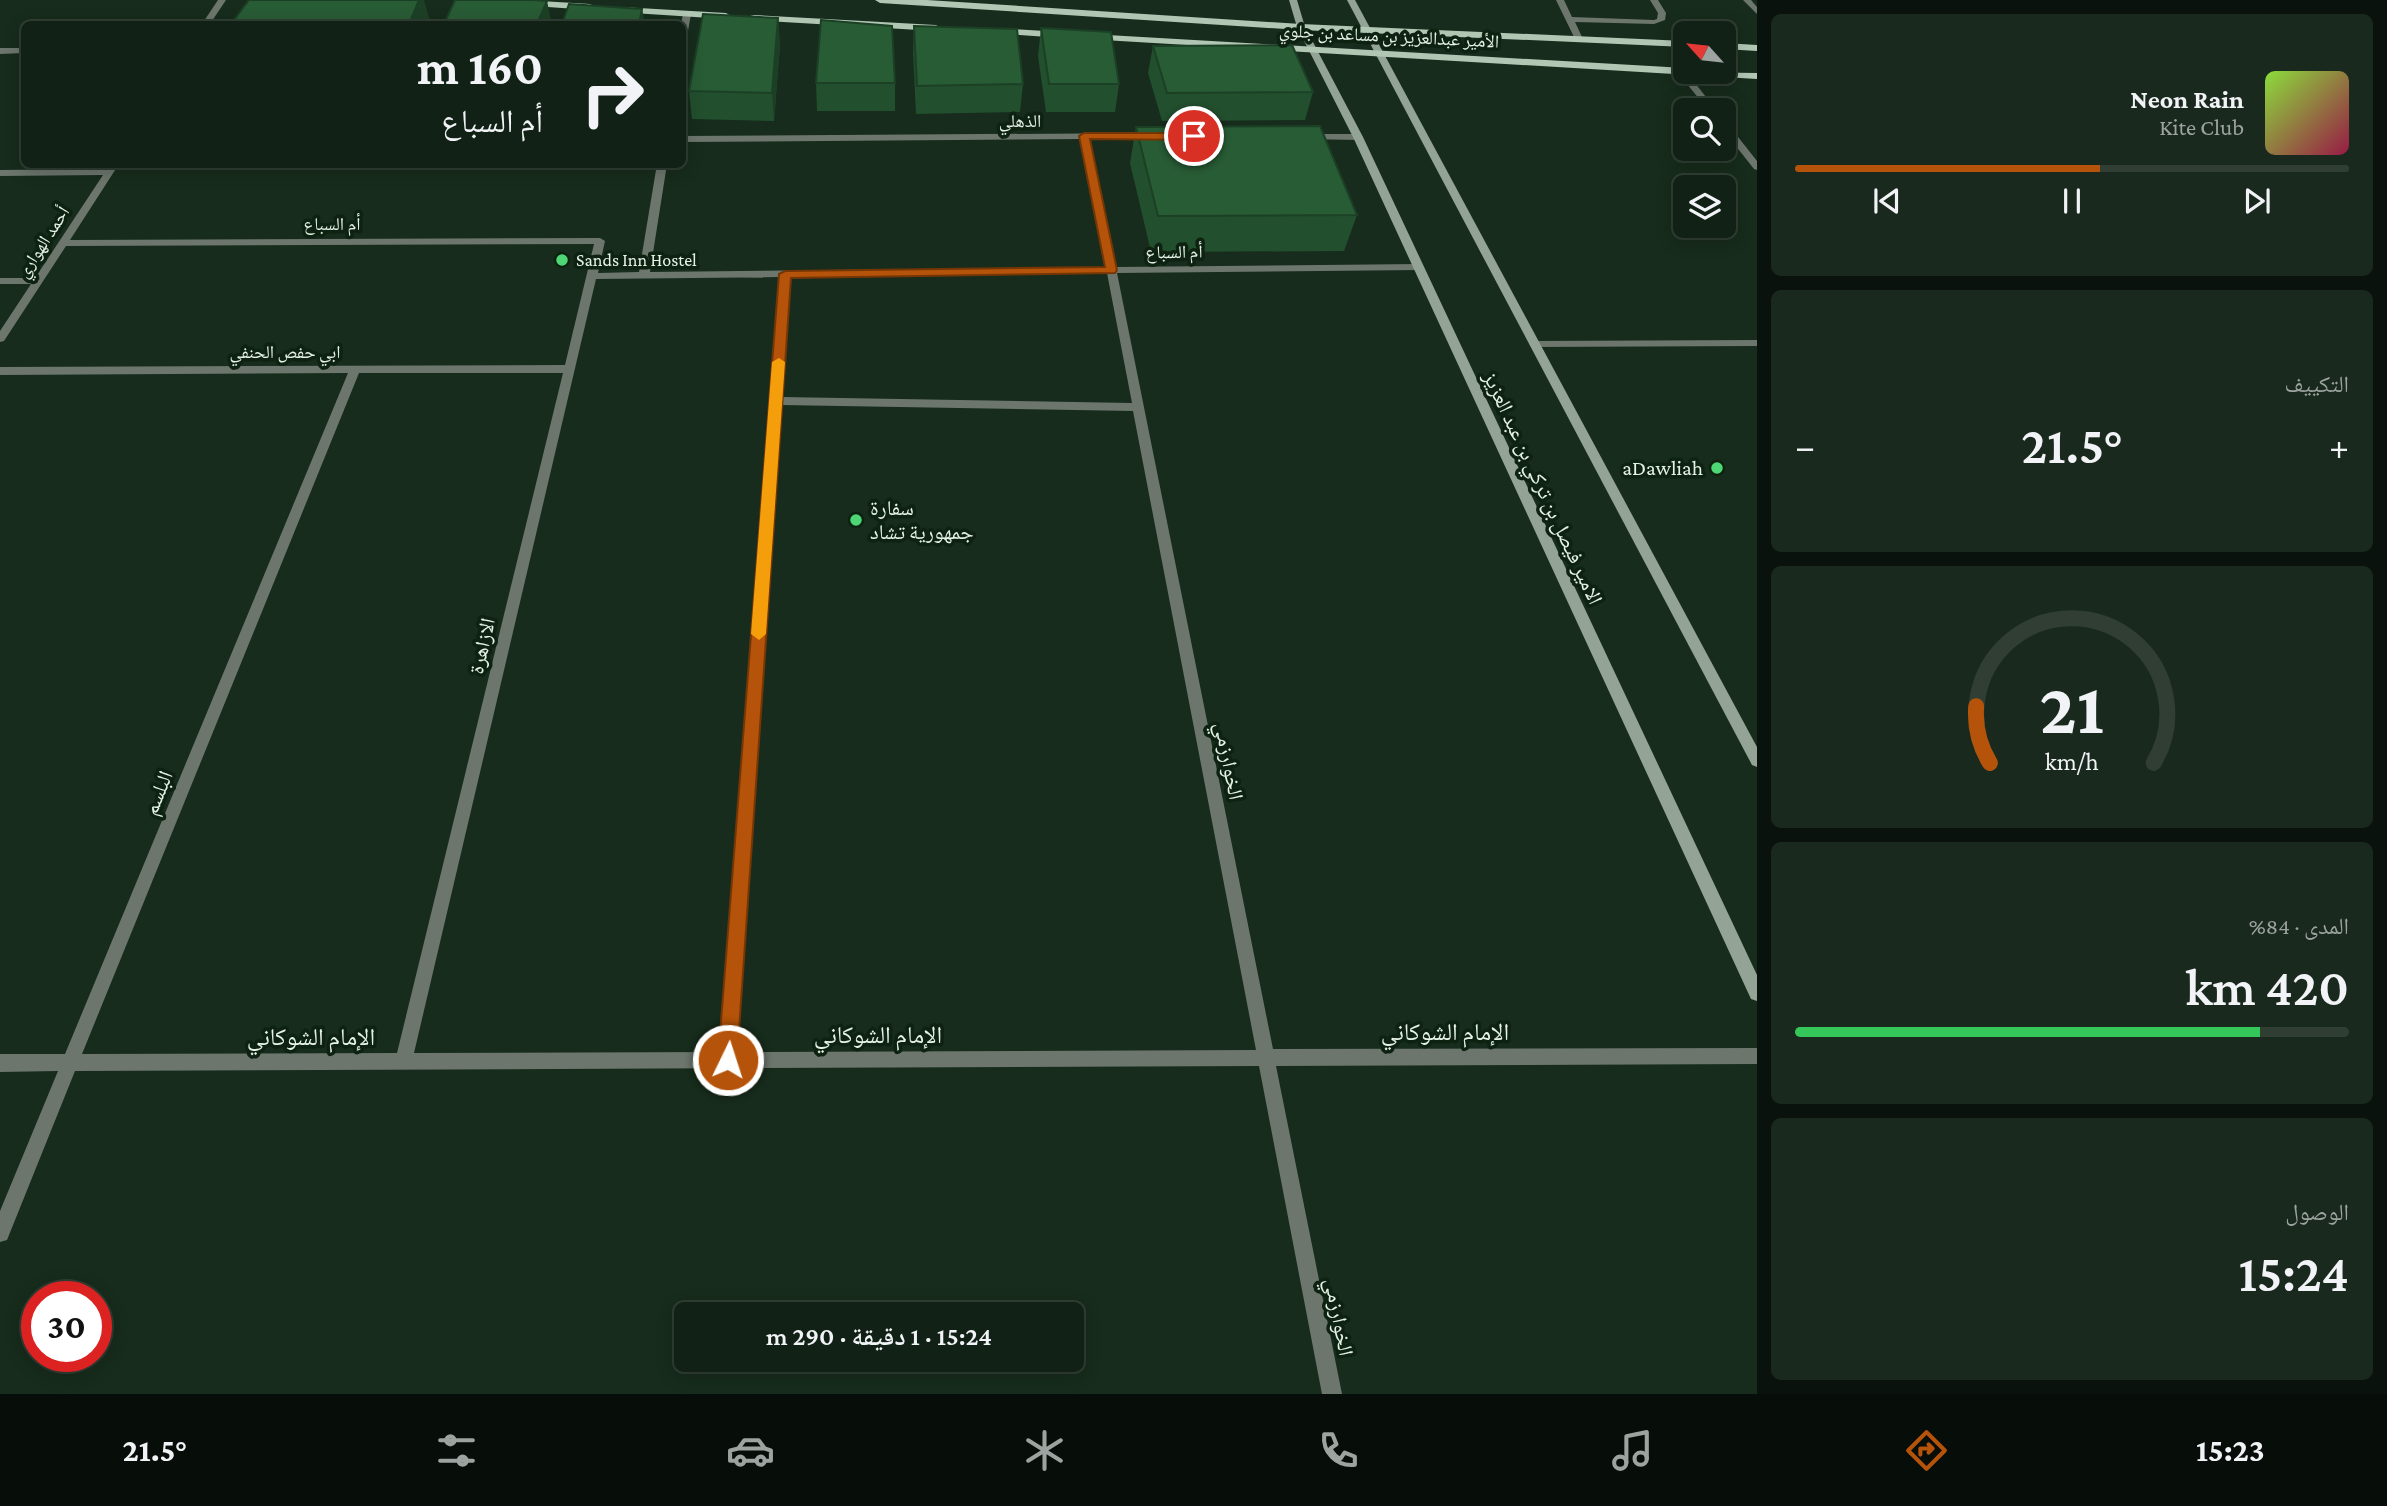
<!DOCTYPE html>
<html lang="ar">
<meta charset="utf-8">
<style>
body{margin:0;font-family:"Crimson Pro","Noto Naskh Arabic",serif;background:#1a291e;color:#f1f3f6;direction:rtl;height:100vh;display:flex;flex-direction:column;font-size:26px;white-space:nowrap}
*{box-sizing:border-box;margin:0}
p{font-size:23px;color:#9ca3a0}
.icon{flex:none;width:38px;height:38px;fill:none;stroke:currentColor;stroke-width:2;stroke-linecap:round;stroke-linejoin:round}
.map{position:relative;flex:1;overflow:hidden;direction:ltr}
.panel{display:flex;flex-direction:column;gap:14px;padding:14px;background:#09120c;width:630px}
.panel>*{flex:none}
.guide{position:absolute;left:21px;top:21px;width:665px;height:147px;border-radius:10px;box-shadow:0 4px 18px #0003,0 0 0 2px #303e34;direction:rtl;background:#112115;color:#f1f3f6;overflow:hidden}
.needle{width:46px;rotate:297deg}
.fabs{position:absolute;left:1673px;top:21px;display:grid;gap:14px}
.fabs a{display:grid;place-items:center;width:63px;height:63px;border-radius:10px;background:#112115;box-shadow:0 4px 18px #0003,0 0 0 2px #303e34;font-size:35px}
.speed{position:absolute;left:21px;top:1281px;display:flex;gap:14px;font-size:35px;font-weight:700;text-align:center}
.speed>*{display:grid;place-content:center;width:91px;height:91px;border-radius:50%;background:#112115;box-shadow:0 4px 18px #0003,0 0 0 2px #303e34;line-height:1}
.speed .limit{border:10px solid #d22;background:#fff;color:#111}
.pin{position:absolute;display:grid;place-items:center;width:60px;height:60px;color:#fff;margin:-30px;border:4px solid #fff;border-radius:50%;box-shadow:0 2px 7px #0007}
.me{position:absolute;width:77px;margin:-38px;rotate:4deg;stroke-linejoin:round;filter:drop-shadow(0 0 5px #0008)}
.turn{display:flex;align-items:center;gap:24px;height:147px;padding:0 28px;font-size:32px}
.turn .icon{width:91px;height:91px;stroke-width:2.5}
.turn b{display:block;font-size:49px;line-height:60px}
.big{font-size:52px;font-weight:600;line-height:1.1}
.panel .tile{flex:1;display:flex;flex-direction:column;justify-content:center;gap:10px;min-width:0;padding:0 24px;border-radius:10px;background:#1a291e}
.panel .dial{align-items:center;gap:0}
.dial svg{height:182px;overflow:visible;fill:none;stroke:#303e34;stroke-width:7;stroke-linecap:round;text-anchor:middle}
.dial text{fill:#f1f3f6;stroke:none}
.song{display:flex;align-items:center;gap:21px}
.cover{width:84px;height:84px;border-radius:10px;background:linear-gradient(135deg,hsl(90 70% 55%),hsl(340 70% 35%))}
.played{height:7px;border-radius:4px;background:linear-gradient(90deg,#b45309 55%,#303e34 55%)}
.keys{display:flex;justify-content:space-around;direction:ltr}
.heat{display:flex;justify-content:space-between;align-items:center;font-size:38px;direction:ltr}
.charge{height:10px;border-radius:5px;background:linear-gradient(90deg,#34c759 84%,#303e34 0)}
.trip{position:absolute;left:674px;top:1302px;width:410px;height:70px;border-radius:10px;background:#112115;box-shadow:0 4px 18px #0003,0 0 0 2px #303e34;font-weight:600;line-height:70px;text-align:center;direction:rtl}
.tabs{display:flex;height:112px;justify-content:space-around;align-items:center;background:#070d08;color:#9ca3a0}
.tabs .icon{width:49px;height:49px}
.tabs .selected{color:#b45309}
.tabs b{font-size:32px;color:#f1f3f6}
main{display:flex;flex:1;min-height:0}
.map>svg:first-child{display:block}
.lines{fill:none;stroke-linecap:round;stroke-linejoin:round}
.lane{fill:#6c766d;fill-rule:evenodd}
.street{fill:#6c766d;fill-rule:evenodd}
.secondary{fill:#93a395;fill-rule:evenodd}
.primary{fill:#b1c7b4;fill-rule:evenodd}
.wall{fill:#224f2e}
.shaded-wall{fill:#1c4025}
.building{fill:#285c35;stroke:#1c4025;stroke-width:2}
.route{fill:#b45309;stroke:#753606;stroke-width:2}
.slow{fill:#f59e0b}
.poi-dot{fill:#4ed675;stroke:#0e2212;stroke-width:2.5}
.labels{text-anchor:middle;stroke-width:7;stroke-linejoin:round;paint-order:stroke}
.far-street-label{font-size:18px;fill:#e5f2e6;stroke:#0e2212}
.far-poi-label{font-size:18px;fill:#e5f2e6;stroke:#0e2212;text-anchor:start}
.poi-label{font-size:21px;fill:#e5f2e6;stroke:#0e2212;text-anchor:end}
.street-label{font-size:21px;fill:#e5f2e6;stroke:#0e2212}
.near-street-label{font-size:24px;fill:#e5f2e6;stroke:#0e2212}
</style>
<main>
<section class="panel">
<div class="tile">
<div class="song"><i class="cover"></i><div><b>Neon Rain</b><p>Kite Club</p></div></div>
<div class="played"></div>
<div class="keys"><svg class="icon" aria-label="previous" viewBox="0 0 24 24"><path d="M18 5L8 12l10 7zM5 5v14"/></svg><svg class="icon" aria-label="pause" viewBox="0 0 24 24"><path d="M8 5v14M16 5v14"/></svg><svg class="icon" aria-label="next" viewBox="0 0 24 24"><path d="M6 5l10 7-10 7zM19 5v14"/></svg></div>
</div>
<div class="tile"><p>التكييف</p>
<div class="heat"><a>−</a><b class="big">21.5°</b><a>+</a></div>
</div>
<div class="tile dial"><svg viewBox="0 0 100 80">
<path d="M14 69A42 42 0 1 1 86 69"/>
<path d="M14 69A42 42 0 0 1 8 44" stroke="#b45309"/>
<text x="50" y="56" font-size="32" font-weight="700">21</text>
<text x="50" y="72" font-size="11">km/h</text>
</svg></div>
<div class="tile"><p>المدى · 84%</p><b class="big">420 km</b><div class="charge"></div></div>
<div class="tile"><p>الوصول</p><b class="big">15:24</b></div>
</section>
<div class="map">
<svg width="1757" height="1394" viewBox="0 0 1757 1394">
<rect width="100%" height="100%" fill="#172c1c"/>
<g class="lines">
<polygon class="lane" points="1556,0 1564,0 1572,17 1654,20 1657,19 1658,13 1650,0 1658,0 1666,13 1665,20 1654,24 1575,22 1583,39 1579,41 1575,39"/>
<g class="street">
<polygon points="218,0 226,0 210,24 202,24"/>
<polygon points="1743,0 1751,0 1757,7 1757,14"/>
<polygon points="687,12 691,14 686,42 682,44 681,24 683,14"/>
<polygon points="0,48 24,48 24,53 0,54"/>
<polygon points="1679,70 1685,70 1716,110 1708,110 1679,74"/>
<polygon points="1724,122 1727,123 1757,161 1757,170 1754,169 1724,131"/>
<path d="M1154,133L1159,136L1157,138L1090,139L1116,267L1419,264L1424,267L1419,270L1117,273L1273,1049L1757,1048V1064L1276,1066L1342,1394H1322L1259,1066L75,1071L7,1240L0,1242V1211L58,1071L0,1072V1054H65L348,373L0,375V367L565,365L594,244L66,246L4,341L0,342V331L31,284H0V278H35L103,175L0,176V170L107,169L110,164H119L70,240L600,238L605,241L598,273L639,272L657,164H667L650,272L1106,267L1081,139L682,142V136ZM1107,273L1132,403L782,397L790,277ZM780,277L720,1052L414,1053L596,279ZM359,373H563L397,1053L82,1054ZM781,405L1133,411L1256,1050L737,1052Z"/>
<polygon points="1307,134 1358,134 1363,137 1358,140 1304,139 1302,137"/>
<polygon points="1757,340 1757,346 1534,347 1529,344 1534,341"/>
</g>
<g class="secondary">
<polygon points="1289,0 1297,0 1305,27 1363,137 1757,975 1757,1001 1751,999 1353,137 1297,27"/>
<polygon points="1347,0 1355,0 1757,747 1757,767 1752,765"/>
</g>
<g class="primary">
<polygon points="524,0 590,4 595,7 590,10 520,5 519,3"/>
<polygon points="875,0 927,0 1301,24 1685,41 1685,47 1301,30 880,3"/>
<polygon points="621,7 726,13 731,16 726,19 617,12 616,10"/>
<polygon points="754,15 936,25 941,28 936,31 750,20 750,16"/>
<polygon points="995,28 1062,32 1067,35 1062,38 991,33 990,31"/>
<polygon points="1090,34 1685,68 1685,72 1757,73 1757,79 1086,39 1085,37"/>
<polygon points="1724,43 1757,45 1757,51 1724,49"/>
</g>
</g>
<g class="wall">
<polygon points="778,18 780,45 774,121 692,119 689,91"/>
<polygon points="914,26 1023,84 1020,112 916,114 913,53"/>
<polygon points="1041,28 1119,84 1115,112 1046,112 1038,56"/>
<polygon points="1153,46 1313,92 1305,120 1162,121 1148,73"/>
<polygon points="816,83 895,83 895,111 817,111"/>
<polygon points="1136,127 1357,215 1344,251 1151,252 1130,163"/>
</g>
<g class="shaded-wall">
<polygon points="419,0 424,0 430,21 428,24 409,24"/>
<polygon points="547,1 552,24 537,24"/>
<polygon points="642,9 645,24 639,24"/>
<polygon points="778,18 780,45 774,121 772,93"/>
</g>
<g class="building">
<polygon points="249,0 419,0 409,24 231,24"/>
<polygon points="455,0 533,0 547,1 537,24 444,24"/>
<polygon points="569,4 642,9 639,24 562,24"/>
<polygon points="703,14 778,18 772,93 689,91"/>
<polygon points="821,20 892,26 895,83 816,83"/>
<polygon points="914,26 1017,29 1023,84 917,86"/>
<polygon points="1041,28 1111,32 1119,84 1049,84"/>
<polygon points="1292,45 1313,92 1167,93 1153,46"/>
<polygon points="1320,126 1357,215 1158,216 1136,127"/>
</g>
<polygon class="route" points="1084,133 1194,133 1199,136 1194,140 1090,139 1117,270 1115,273 791,278 737,1060 735,1066 728,1069 721,1066 718,1060 779,274 785,271 1105,267 1079,136"/>
<polygon class="slow" points="779,358 785,362 766,634 759,640 751,634 772,362"/>
<g class="poi-dot">
<circle cx="562" cy="260" r="7"/>
<circle cx="1717" cy="468" r="7"/>
<circle cx="856" cy="520" r="7"/>
</g>
<g class="labels">
<g class="far-street-label">
<text transform="translate(1389 36) rotate(3)" y="6">الأمير عبدالعزيز بن مساعد بن جلوي</text>
<text x="1020" y="127">الذهلي</text>
<text x="332" y="230">أم السباع</text>
<text transform="translate(43 242) rotate(-57)" y="6">أحمد الهواري</text>
<text transform="translate(1174 252) rotate(-1)" y="6">أم السباع</text>
<text x="285" y="358">ابي حفص الحنفي</text>
</g>
<g class="far-poi-label">
<text x="576" y="266">Sands Inn Hostel</text>
</g>
<g class="poi-label">
<text x="1703" y="475">aDawliah</text>
<text x="870" y="515" text-anchor="start">سفارة<tspan x="870" dy="24">جمهورية تشاد</tspan></text>
</g>
<g class="street-label">
<text transform="translate(1543 488) rotate(65)" y="7">الامير فيصل بن تركي بن عبد العزيز</text>
<text transform="translate(482 646) rotate(-77)" y="7">الازاهرة</text>
<text transform="translate(1229 761) rotate(79)" y="7">الخوارزمي</text>
<text transform="translate(158 793) rotate(-68)" y="7">البلسم</text>
<text transform="translate(1339 1317) rotate(79)" y="7">الخوارزمي</text>
</g>
<g class="near-street-label">
<text x="1445" y="1040">الإمام الشوكاني</text>
<text x="878" y="1043">الإمام الشوكاني</text>
<text x="311" y="1045">الإمام الشوكاني</text>
</g>
</g>
</svg>
<div class="fabs">
<a><svg class="needle" viewBox="-14 -14 28 28"><path d="M0-13l5 13h-10z" fill="#e53935"/><path d="M0 13l5-13h-10z" fill="#9ca3a0"/></svg></a>
<a><svg class="icon" aria-label="search" viewBox="0 0 24 24"><circle cx="10" cy="10" r="6"/><path d="M15 15l6 6"/></svg></a>
<a><svg class="icon" aria-label="layers" viewBox="0 0 24 24"><path d="M12 4l9 5-9 5-9-5zM3 14l9 5 9-5"/></svg></a>
</div>
<div class="speed"><div class="limit">30</div></div>
<div class="pin" style="left:1194px;top:136px;background:#d93025"><svg class="icon" aria-label="arrive" viewBox="0 0 24 24"><path d="M6 21V4h12l-3 4 3 4H6"/></svg></div>
<svg class="me" style="left:728px;top:1060px" viewBox="-20 -20 40 40"><circle r="17" fill="#b45309" stroke="#fff" stroke-width="3"/><path d="M0-11L8 9 0 5-8 9z" fill="#fff"/></svg>
<div class="trip">15:24 · 1 دقيقة · 290 m</div>
<div class="guide">
<div class="turn"><svg class="icon" aria-label="right" viewBox="0 0 24 24"><path d="M7 20v-9h11M14 6l5 5-5 5"/></svg><div><b>160 m</b>أم السباع</div></div>
</div>
</div>
</main>
<nav class="tabs">
<b>15:23</b>
<svg class="icon selected" aria-label="directions" viewBox="0 0 24 24"><path d="M12 3l9 9-9 9-9-9zM9 14v-3h6M13 9l2 2-2 2"/></svg>
<svg class="icon" aria-label="music" viewBox="0 0 24 24"><path d="M9 18V5l10-2v13"/><circle cx="6" cy="18" r="3"/><circle cx="16" cy="16" r="3"/></svg>
<svg class="icon" aria-label="phone" viewBox="0 0 24 24"><path d="M5 4h4l2 5-3 2q2 4 5 5l2-3 5 2v4C11 20 4 13 5 4z"/></svg>
<svg class="icon" aria-label="climate" viewBox="0 0 24 24"><path d="M12 3v18M4 7l16 10M4 17L20 7"/></svg>
<svg class="icon" aria-label="car" viewBox="0 0 24 24"><path d="M5 17H2v-5l4-1 3-4h7l3 4 3 1v5h-3M9 17h6M6 11h13"/><circle cx="7" cy="17" r="2"/><circle cx="17" cy="17" r="2"/></svg>
<svg class="icon" aria-label="filters" viewBox="0 0 24 24"><path d="M4 7h16M4 17h16"/><circle cx="9" cy="7" r="2"/><circle cx="15" cy="17" r="2"/></svg>
<b>21.5°</b>
</nav>
